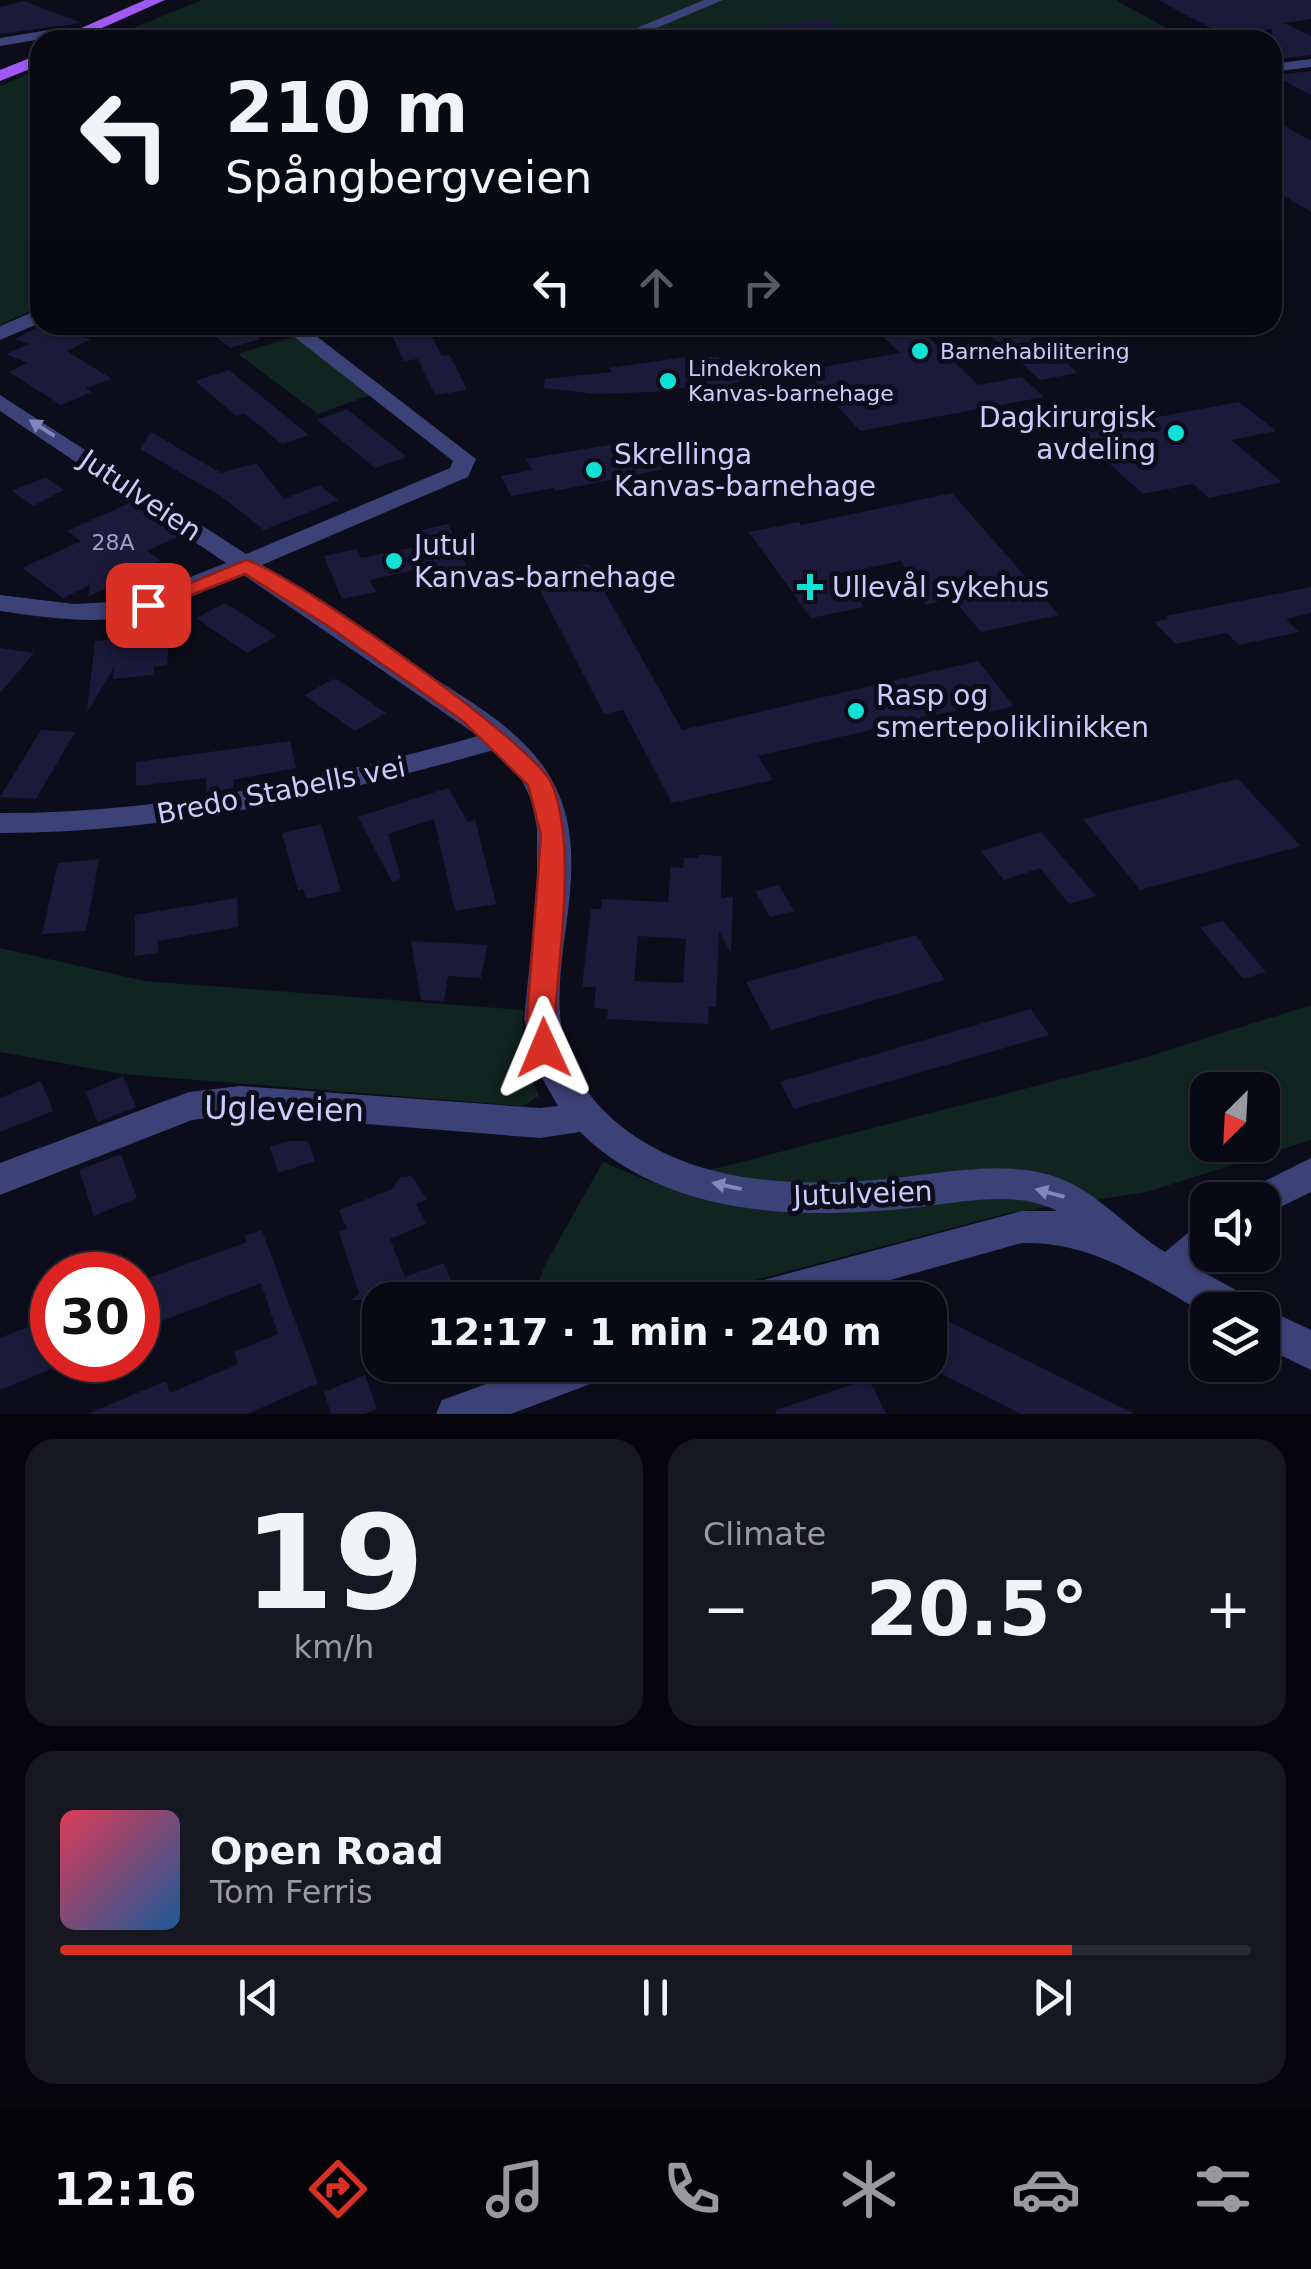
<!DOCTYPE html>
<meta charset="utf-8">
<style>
body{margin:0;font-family:"DejaVu Sans",sans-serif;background:#171722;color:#f1f3f6;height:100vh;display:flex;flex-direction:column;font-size:38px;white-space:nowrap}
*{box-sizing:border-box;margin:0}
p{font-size:32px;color:#999aa0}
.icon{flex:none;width:55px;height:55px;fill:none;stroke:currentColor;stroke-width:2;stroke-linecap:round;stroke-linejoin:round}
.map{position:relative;height:1414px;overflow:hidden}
.drawer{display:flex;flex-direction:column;gap:25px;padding:25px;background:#05050b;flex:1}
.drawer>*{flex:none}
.top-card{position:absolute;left:30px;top:30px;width:1252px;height:305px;border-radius:30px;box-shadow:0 2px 8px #0004,0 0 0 2px #292a34;background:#090914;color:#f1f3f6;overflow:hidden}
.needle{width:65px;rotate:204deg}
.fabs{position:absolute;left:1190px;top:1072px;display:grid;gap:20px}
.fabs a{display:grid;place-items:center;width:90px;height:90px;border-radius:20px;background:#090914;box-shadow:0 2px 8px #0004,0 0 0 2px #292a34;font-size:50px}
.speed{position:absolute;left:30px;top:1252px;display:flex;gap:20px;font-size:50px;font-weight:700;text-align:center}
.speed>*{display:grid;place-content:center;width:130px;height:130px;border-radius:50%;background:#090914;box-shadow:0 2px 8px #0004,0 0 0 2px #292a34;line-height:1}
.speed .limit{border:15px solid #d22;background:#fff;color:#111}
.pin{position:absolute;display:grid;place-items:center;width:85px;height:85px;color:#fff;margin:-42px;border-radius:20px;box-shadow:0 5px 15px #0006}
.me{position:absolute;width:110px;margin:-55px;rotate:359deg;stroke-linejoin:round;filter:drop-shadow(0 0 8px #0008)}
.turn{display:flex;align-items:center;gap:35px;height:210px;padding:0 30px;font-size:45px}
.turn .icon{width:130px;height:130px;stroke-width:2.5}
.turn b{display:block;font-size:70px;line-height:85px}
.lanes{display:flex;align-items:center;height:95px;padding:0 30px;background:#0003;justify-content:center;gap:50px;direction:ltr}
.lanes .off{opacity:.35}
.big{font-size:75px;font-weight:700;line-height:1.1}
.drawer .card{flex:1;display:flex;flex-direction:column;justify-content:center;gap:15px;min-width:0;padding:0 35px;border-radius:30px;background:#171722}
.drawer .dial{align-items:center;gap:0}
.dial b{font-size:130px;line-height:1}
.song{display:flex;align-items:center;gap:30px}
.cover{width:120px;height:120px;border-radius:15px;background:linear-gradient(135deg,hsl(350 70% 55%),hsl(210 70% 35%))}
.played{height:10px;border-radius:5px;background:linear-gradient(90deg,#d93025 85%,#292a34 85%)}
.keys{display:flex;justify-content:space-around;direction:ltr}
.heat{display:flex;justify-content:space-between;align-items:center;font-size:55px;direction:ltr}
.drawer .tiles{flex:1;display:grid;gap:25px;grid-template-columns:1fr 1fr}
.card:last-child{grid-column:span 2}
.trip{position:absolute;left:362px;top:1282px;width:585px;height:100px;border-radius:30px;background:#090914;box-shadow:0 2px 8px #0004,0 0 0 2px #292a34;font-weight:700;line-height:100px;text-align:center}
.menu{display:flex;height:160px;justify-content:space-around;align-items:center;background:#040408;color:#999aa0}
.menu .icon{width:70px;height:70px}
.menu .active{color:#d93025}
.menu b{font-size:45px;color:#f1f3f6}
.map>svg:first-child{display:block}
.green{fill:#102420;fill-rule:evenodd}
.building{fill:#1b1a3a;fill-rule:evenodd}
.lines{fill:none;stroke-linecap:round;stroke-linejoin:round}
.minor{fill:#3b4277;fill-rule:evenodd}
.major{fill:#a159f3;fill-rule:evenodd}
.oneway{fill:#8287b9}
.route{fill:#d93025;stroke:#8d1f18;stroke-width:2.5}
.poi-dot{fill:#10e1d4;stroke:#0c0c1b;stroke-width:4}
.labels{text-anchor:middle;stroke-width:10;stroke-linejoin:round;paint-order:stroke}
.far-poi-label{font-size:22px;fill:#caccfb;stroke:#0c0c1b;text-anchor:start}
.number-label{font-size:22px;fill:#9ea0cb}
.poi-label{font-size:28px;fill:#caccfb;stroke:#0c0c1b;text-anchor:start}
.street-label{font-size:28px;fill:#caccfb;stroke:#0c0c1b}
.near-street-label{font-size:32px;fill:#caccfb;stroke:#0c0c1b}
</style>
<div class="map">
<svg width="1311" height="1414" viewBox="0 0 1311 1414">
<rect width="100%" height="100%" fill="#0c0c1b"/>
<g class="green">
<polygon points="202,0 1116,0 1188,40 104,40"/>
<polygon points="40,68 40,306 0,325 0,86"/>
<polygon points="298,335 373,394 318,414 238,354"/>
<polygon points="0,948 145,981 523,1010 522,1058 539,1096 523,1106 122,1074 0,1052"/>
<path d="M1311,1005V1140L1147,1192L1009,1213L740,1284L701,1300H531L546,1263L603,1162L656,1184L1140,1059ZM1208,1090H1262V1145H1208Z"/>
</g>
<g class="building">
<polygon points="1158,0 1311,0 1311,19 1284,23 1311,36 1311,55 1272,60 1272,29 1224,35"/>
<polygon points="24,1 82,23 0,34 0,7"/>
<polygon points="827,19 852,36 765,40 764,26"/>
<polygon points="1311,71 1311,95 1274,75"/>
<polygon points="1272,119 1311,141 1311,212 1272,188"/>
<polygon points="42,325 91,339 67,351 112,379 85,388 92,392 61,405 9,372 27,363 6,354 29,344 15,339"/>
<polygon points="202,325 242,325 260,339 230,348"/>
<polygon points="387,325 426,325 442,356 450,355 467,390 435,395 418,359 404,361"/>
<polygon points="871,325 916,325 978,385 1022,377 1044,397 860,431 805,370 900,353"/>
<polygon points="1006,325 1023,325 1078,373 1040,380 983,329"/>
<polygon points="686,357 719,357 719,361 747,359 761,374 713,390 712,384 652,392 595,394 544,388 545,379 612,372 609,368"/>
<polygon points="229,370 309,435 282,444 244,413 236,416 195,381"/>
<polygon points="1239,402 1276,431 1231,440 1282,482 1209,498 1193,484 1143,494 1090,446 1096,444 1082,431"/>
<polygon points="347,409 407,457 375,468 317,420"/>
<polygon points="151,432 221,473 256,463 284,499 319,485 339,500 264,530 222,497 140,449"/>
<polygon points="614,444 622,455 651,450 664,469 555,491 553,488 511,496 501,476 532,470 526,459"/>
<polygon points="46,477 64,490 33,506 12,491"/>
<polygon points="952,493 1059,615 981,632 952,598 926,605 901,561 838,574 864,607 811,618 749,532 799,522 801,525"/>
<polygon points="130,503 180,536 147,551 161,560 88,597 90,585 63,598 22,568 81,541 67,531"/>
<polygon points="448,524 466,566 433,573 429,567 370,580 376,592 342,599 324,556 357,549 361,558 420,546 412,532"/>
<polygon points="589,564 682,730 978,661 1014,706 977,715 971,707 758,756 773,780 672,803 623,710 604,714 532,575"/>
<polygon points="1311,587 1311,613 1286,619 1299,632 1239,645 1226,633 1176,644 1154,622 1169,619 1166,616"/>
<polygon points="225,603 235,609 277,636 247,653 196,618"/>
<polygon points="171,609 167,665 154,667 153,675 113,679 114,667 87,713 95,641 146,636 136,622"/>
<polygon points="0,648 34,653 0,693"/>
<polygon points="333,679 340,681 386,713 355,731 304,695"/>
<polygon points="41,730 75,732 36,799 0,797"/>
<polygon points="290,741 296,768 233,780 233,788 206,793 206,778 136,786 136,762"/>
<polygon points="1238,779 1301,846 1140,890 1083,819"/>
<polygon points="448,788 468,822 475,819 496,904 455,911 434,819 388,834 401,878 392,882 358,817"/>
<polygon points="321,824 341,891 306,899 303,889 298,891 282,833"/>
<polygon points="1041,832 1096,896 1069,904 1040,868 1004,880 981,851"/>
<path d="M699,855L722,856L721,899L733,896L731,954L719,931L716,1007H709L708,1024L607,1019L608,1009L594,1008L596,987H582L591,909H601L602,899L668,902L671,867L683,868L684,858H698ZM638,936L686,939L683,983L634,981Z"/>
<polygon points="99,859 86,931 42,934 58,863"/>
<polygon points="779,885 794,911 770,917 755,891"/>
<polygon points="237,898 238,927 158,941 158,953 135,956 135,915"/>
<polygon points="1223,921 1266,972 1243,979 1200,927"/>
<polygon points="916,935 945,980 771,1030 746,982"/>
<polygon points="411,941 487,945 481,978 448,976 444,1001 421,1000"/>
<polygon points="1031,1009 1049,1035 794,1109 780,1082"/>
<polygon points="123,1076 136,1107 98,1122 85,1092"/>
<polygon points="41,1081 53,1111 0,1132 0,1098"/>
<polygon points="288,1141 308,1141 315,1161 278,1173 270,1147"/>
<polygon points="121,1154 137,1198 94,1216 79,1170"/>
<polygon points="412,1176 427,1200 416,1204 426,1224 390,1239 405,1277 444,1263 459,1300 351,1300 359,1294 339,1232 347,1229 339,1210 392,1189 400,1177"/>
<polygon points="262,1230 318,1383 247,1414 87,1414 166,1381 170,1393 238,1364 234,1352 278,1334 261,1283 138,1330 138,1285 143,1280 247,1242 245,1236"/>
<polygon points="52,1317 52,1369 0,1390 0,1338"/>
<polygon points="942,1318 1135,1414 1021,1414 924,1365 930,1365 930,1342"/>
<polygon points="365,1375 377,1409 364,1414 331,1414 324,1392"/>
<polygon points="869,1379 886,1414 776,1414 776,1410"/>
</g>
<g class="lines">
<g class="minor">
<polygon points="704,0 723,0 628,40 608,40"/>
<polygon points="55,29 60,30 60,36 0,46 0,38"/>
<polygon points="1311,59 1311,67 1272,72 1272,64"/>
<polygon points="40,309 40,323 0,340 0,326"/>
<path d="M279,325H302L476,459L468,477L262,565C313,599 363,632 413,665C461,696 523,728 552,780C615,895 493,1023 621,1126C698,1188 811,1188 904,1177C949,1172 1001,1162 1046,1174C1094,1186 1124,1227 1165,1252L1195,1227L1208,1223V1255H1217L1199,1270L1249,1297L1255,1310L1262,1307L1311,1330V1370L1262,1346V1310H1208V1315C1147,1281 1094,1241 1022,1243L819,1300H736L742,1287L756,1282L1022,1211H1057C1019,1190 962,1202 920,1207C805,1220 669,1219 580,1132L540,1138L240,1114L192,1120L0,1195V1163L189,1092L240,1086L540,1108L558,1106L535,1066L524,1018L537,895V829L532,802L521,778L494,750C331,796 170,833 0,833V813C164,813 320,780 478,736L242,574C213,586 185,602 155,611C106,627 50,618 0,611V595L74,604L129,601L226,563L0,411V395L246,554L450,468L453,461Z"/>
<polygon points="1311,1158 1311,1192 1262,1216 1262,1200 1243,1200 1249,1189"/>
<polygon points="539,1365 612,1365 606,1378 511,1414 436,1414 442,1400"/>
</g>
<g class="major">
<polygon points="145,0 165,0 75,40 54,40"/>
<polygon points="40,54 40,65 0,81 0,70"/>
</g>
</g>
<defs><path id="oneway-solid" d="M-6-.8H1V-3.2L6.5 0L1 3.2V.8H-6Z" transform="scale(2.5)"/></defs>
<g class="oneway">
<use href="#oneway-solid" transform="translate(42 428) rotate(-147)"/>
<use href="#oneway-solid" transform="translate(727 1186) rotate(-168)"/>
<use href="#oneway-solid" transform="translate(1050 1193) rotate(-165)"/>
</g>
<path class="route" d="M246,560C290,571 536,745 552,784C577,846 559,950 555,1018L558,1048L554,1056L544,1059L533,1056L527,1018L541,835L528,785L463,721L328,626L245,574L155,609L148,611L137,605Z"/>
<g class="poi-dot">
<circle cx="920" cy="351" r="10"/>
<circle cx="668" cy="381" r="10"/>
<circle cx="1176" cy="433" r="10"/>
<circle cx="594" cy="470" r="10"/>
<circle cx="394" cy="561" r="10"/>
<path d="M805 572h10v10h10v10h-10v10h-10v-10h-10v-10h10z"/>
<circle cx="856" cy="711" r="10"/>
</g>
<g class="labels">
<g class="far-poi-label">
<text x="940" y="359">Barnehabilitering</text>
<text x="688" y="376">Lindekroken<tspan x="688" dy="25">Kanvas-barnehage</tspan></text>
</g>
<g class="number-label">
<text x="113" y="550">28A</text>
</g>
<g class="poi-label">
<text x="1156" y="427" text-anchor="end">Dagkirurgisk<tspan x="1156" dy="32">avdeling</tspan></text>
<text x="614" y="464">Skrellinga<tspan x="614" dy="32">Kanvas-barnehage</tspan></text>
<text x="414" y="555">Jutul<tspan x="414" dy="32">Kanvas-barnehage</tspan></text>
<text x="832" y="597">Ullevål sykehus</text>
<text x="876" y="705">Rasp og<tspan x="876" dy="32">smertepoliklinikken</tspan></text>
</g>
<g class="street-label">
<text transform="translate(141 495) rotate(34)" y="10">Jutulveien</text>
<text transform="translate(281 790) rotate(-11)" y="10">Bredo Stabells vei</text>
<text transform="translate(863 1193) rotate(-2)" y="10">Jutulveien</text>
</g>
<g class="near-street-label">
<text transform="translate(284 1109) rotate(1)" y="11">Ugleveien</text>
</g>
</g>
</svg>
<div class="fabs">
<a><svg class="needle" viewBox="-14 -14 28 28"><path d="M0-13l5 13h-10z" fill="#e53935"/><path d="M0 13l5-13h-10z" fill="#999aa0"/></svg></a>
<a><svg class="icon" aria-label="sound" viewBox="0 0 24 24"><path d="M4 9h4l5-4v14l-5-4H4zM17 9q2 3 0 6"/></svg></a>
<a><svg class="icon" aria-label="layers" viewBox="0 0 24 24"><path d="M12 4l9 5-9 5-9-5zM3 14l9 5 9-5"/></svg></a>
</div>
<div class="speed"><div class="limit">30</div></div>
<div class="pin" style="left:148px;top:605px;background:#d93025"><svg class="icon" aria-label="arrive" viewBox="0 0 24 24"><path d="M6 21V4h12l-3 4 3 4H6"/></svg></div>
<svg class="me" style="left:544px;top:1048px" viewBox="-20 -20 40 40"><path d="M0-17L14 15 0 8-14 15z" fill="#d93025" stroke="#fff" stroke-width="4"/></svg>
<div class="trip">12:17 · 1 min · 240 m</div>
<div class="top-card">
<div class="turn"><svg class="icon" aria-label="left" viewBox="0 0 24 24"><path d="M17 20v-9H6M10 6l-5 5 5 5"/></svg><div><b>210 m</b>Spångbergveien</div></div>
<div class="lanes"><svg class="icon" aria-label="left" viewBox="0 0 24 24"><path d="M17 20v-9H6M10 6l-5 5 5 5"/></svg><svg class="icon off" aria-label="ahead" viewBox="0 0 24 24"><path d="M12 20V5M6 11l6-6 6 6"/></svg><svg class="icon off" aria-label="right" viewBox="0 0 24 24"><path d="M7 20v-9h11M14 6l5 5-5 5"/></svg></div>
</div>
</div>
<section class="drawer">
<div class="tiles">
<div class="card dial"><b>19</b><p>km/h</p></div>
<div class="card"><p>Climate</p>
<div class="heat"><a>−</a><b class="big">20.5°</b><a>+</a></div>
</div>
<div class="card">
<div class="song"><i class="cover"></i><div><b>Open Road</b><p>Tom Ferris</p></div></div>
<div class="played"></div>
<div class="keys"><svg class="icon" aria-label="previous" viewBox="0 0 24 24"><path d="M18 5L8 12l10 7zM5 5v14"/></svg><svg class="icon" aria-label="pause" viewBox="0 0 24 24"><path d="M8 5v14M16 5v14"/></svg><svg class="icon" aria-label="next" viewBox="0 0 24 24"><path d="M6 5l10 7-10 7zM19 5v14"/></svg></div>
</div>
</div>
</section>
<nav class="menu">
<b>12:16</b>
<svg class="icon active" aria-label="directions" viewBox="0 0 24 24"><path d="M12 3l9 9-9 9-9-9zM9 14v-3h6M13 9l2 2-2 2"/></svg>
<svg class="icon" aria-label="music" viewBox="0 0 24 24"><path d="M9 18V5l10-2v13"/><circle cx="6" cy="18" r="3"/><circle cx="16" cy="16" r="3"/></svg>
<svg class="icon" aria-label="phone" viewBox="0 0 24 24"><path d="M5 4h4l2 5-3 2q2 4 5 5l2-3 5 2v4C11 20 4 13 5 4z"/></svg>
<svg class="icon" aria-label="climate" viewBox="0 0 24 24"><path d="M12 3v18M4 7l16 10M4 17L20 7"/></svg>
<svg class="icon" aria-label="car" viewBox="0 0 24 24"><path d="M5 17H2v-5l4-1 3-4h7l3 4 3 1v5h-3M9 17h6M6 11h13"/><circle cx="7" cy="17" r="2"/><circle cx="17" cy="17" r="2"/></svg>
<svg class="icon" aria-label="filters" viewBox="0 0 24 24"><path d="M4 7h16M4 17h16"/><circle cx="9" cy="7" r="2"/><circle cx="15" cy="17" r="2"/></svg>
</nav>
